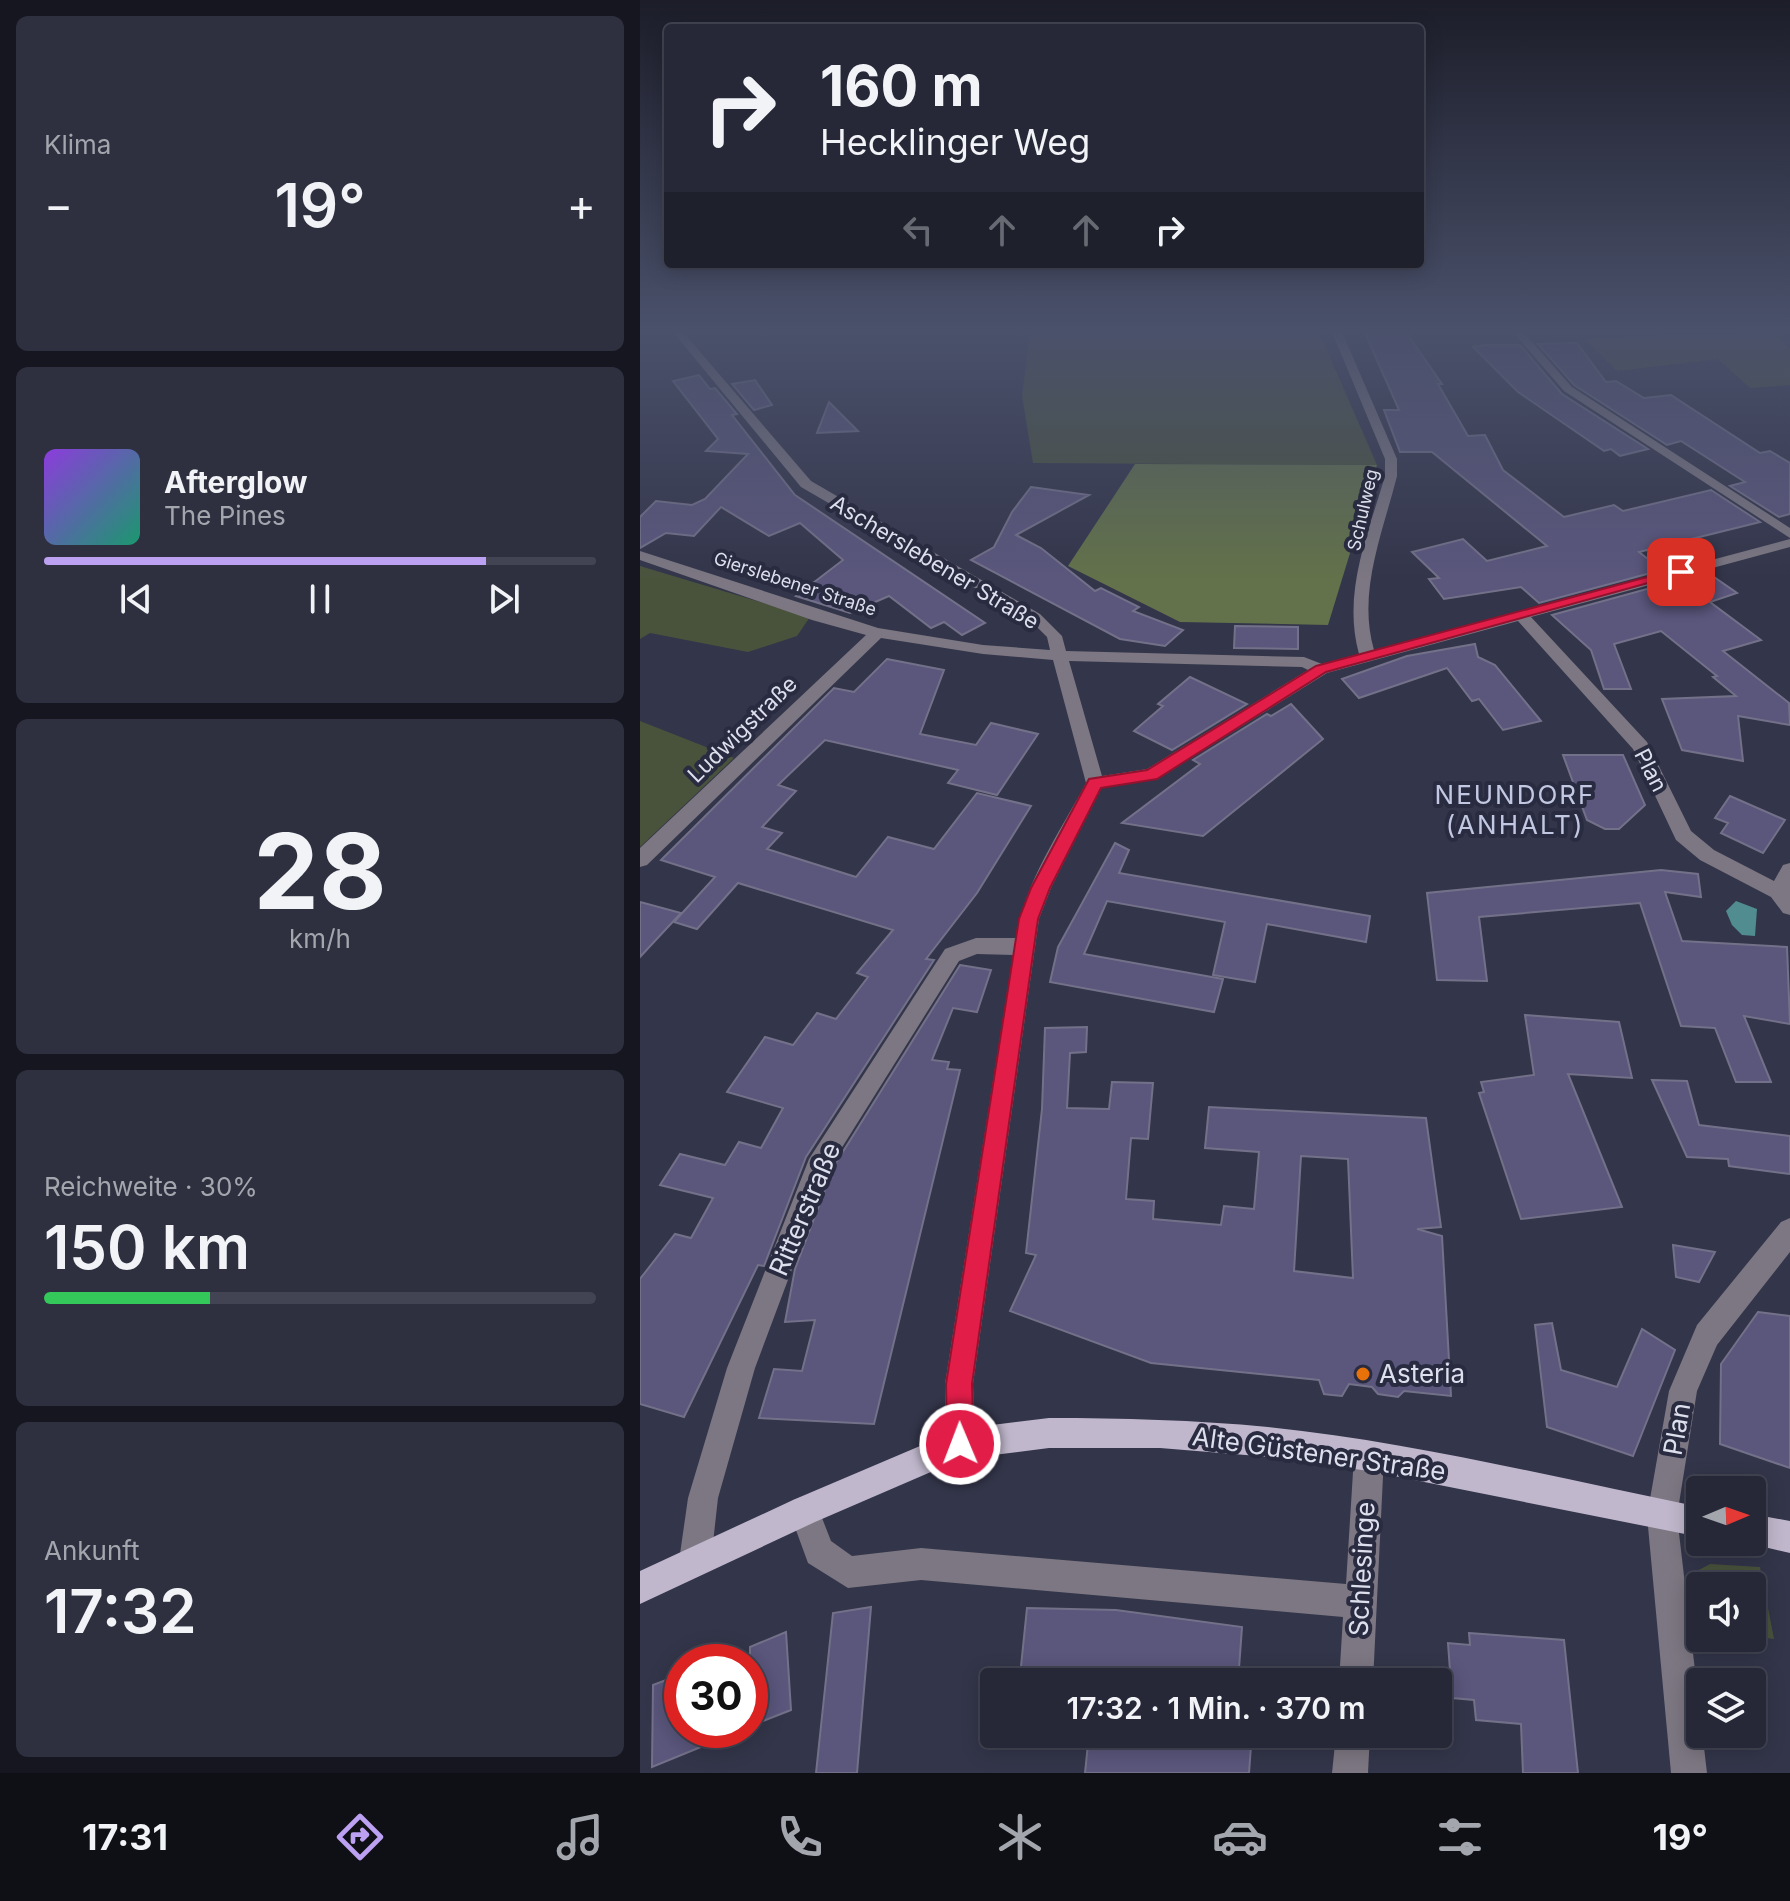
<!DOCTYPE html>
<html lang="de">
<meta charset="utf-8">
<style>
body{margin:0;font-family:Inter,sans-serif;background:#2e3040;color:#f1f3f6;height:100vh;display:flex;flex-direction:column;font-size:30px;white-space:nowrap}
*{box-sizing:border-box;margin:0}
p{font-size:26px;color:#a4a6ae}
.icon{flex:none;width:44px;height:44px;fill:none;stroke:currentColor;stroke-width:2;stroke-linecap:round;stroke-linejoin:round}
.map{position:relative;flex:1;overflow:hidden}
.details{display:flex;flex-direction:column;gap:16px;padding:16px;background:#15161f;width:640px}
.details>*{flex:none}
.top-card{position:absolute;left:24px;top:24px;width:760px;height:244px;border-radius:8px;box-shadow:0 4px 20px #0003,0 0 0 2px #424453;background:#262838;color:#f1f3f6;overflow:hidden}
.needle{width:52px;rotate:88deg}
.buttons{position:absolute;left:1046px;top:1476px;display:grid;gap:16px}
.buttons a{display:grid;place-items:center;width:80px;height:80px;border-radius:8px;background:#262838;box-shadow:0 4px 20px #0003,0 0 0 2px #424453;font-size:40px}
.speed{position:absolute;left:24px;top:1644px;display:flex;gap:16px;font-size:40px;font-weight:700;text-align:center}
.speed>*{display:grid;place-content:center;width:104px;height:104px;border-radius:50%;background:#262838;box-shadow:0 4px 20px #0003,0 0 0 2px #424453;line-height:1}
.speed .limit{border:12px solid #d22;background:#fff;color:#111}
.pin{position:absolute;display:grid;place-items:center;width:68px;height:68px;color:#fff;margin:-34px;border-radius:16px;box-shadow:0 4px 12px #0006}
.me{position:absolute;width:88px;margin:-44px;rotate:359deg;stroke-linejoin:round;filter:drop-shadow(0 0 6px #0008)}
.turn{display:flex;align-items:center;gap:28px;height:168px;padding:0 24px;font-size:36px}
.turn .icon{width:104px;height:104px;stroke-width:2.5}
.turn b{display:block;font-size:56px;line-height:68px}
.lanes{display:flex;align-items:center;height:76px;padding:0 24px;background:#0003;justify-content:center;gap:40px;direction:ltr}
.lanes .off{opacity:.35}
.big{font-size:60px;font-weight:600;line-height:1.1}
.details .tile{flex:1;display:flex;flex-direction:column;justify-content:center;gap:12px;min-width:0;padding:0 28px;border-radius:12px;background:#2e3040}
.details .dial{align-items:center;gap:0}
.dial b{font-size:104px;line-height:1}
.song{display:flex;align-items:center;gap:24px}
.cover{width:96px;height:96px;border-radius:12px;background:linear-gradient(135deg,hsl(270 70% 55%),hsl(160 70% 35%))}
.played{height:8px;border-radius:4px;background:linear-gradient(90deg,#bca0f2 80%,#424453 80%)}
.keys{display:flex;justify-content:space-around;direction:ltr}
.heat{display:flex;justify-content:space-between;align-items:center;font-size:44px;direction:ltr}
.charge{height:12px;border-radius:6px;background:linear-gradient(90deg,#34c759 30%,#424453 0)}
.trip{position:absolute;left:340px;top:1668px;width:472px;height:80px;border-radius:8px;background:#262838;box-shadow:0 4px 20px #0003,0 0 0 2px #424453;font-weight:600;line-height:80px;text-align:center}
.menu{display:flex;height:128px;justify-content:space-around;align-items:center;background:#0f1016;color:#a4a6ae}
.menu .icon{width:56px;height:56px}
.menu .active{color:#bca0f2}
.menu b{font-size:36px;color:#f1f3f6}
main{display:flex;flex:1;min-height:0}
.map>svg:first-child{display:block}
.green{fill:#49533c}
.forest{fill:#63724a}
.water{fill:#518d90}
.building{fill:#5a567c;stroke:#737189;stroke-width:2;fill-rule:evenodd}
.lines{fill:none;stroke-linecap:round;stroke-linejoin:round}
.minor{fill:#7c7782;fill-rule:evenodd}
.major{fill:#c0b7cc;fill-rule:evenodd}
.route{fill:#e11d48;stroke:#92132f;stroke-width:2}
.food-dot{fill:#e8710a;stroke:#292b40;stroke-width:3}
.labels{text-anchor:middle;stroke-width:8;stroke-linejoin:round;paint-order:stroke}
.far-street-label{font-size:18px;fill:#dddfed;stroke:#292b40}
.street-label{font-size:22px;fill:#dddfed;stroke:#292b40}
.quarter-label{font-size:26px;letter-spacing:2px;fill:#c3c8e2;stroke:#292b40}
.near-street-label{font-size:26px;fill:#dddfed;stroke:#292b40}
.near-poi-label{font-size:26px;fill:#dddfed;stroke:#292b40;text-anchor:start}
</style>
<main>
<section class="details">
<div class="tile"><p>Klima</p>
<div class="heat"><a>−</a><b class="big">19°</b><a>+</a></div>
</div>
<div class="tile">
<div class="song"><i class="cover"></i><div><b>Afterglow</b><p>The Pines</p></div></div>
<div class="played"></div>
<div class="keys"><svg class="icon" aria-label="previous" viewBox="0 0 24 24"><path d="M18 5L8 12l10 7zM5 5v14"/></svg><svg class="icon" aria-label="pause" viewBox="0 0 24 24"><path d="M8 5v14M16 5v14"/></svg><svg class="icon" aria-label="next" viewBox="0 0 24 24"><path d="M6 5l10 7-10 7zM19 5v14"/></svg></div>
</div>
<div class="tile dial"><b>28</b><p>km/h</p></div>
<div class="tile"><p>Reichweite · 30%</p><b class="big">150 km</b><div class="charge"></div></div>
<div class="tile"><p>Ankunft</p><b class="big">17:32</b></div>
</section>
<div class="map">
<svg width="1150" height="1773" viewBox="0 0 1150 1773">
<rect width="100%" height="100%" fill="#33354a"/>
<g class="green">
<polygon points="390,332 679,332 737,465 393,463 382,396"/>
<polygon points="1111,332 1130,332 1150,349 1150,385 1110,388 1078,359 977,371 945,339"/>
<polygon points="0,566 170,617 157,636 108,652 10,633 0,639"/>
<polygon points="0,721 94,758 0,847"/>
<polygon points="1070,1564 1120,1567 1134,1639 1112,1636 1112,1586 1060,1586 1060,1630 1052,1629 1049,1593 1055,1572"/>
</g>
<polygon class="forest" points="495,464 737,465 688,625 540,622 428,566"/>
<polygon class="water" points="1096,901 1117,909 1115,936 1102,935 1092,925 1086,911"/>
<g class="building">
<polygon points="766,332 802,384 798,384 828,436 845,435 863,470 924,517 974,505 983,511 1071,490 1120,522 999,552 1022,570 899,603 881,587 804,599 789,579 799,578 772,552 823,539 847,561 907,546 792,452 760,452 744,410 759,410 725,333"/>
<polygon points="937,343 966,382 976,381 1004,398 1031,395 1120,453 1130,451 1150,463 1150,514 1139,517 1090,486 1105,482 1041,441 1027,445 934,385 898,344"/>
<polygon points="846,345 880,345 922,394 1008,449 980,456 971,449 964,451 878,392 833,347"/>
<polygon points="59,375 70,389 75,388 97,414 92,415 155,495 345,623 322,635 304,622 291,628 249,596 210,613 156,596 203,560 160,523 129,536 81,507 54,536 26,533 0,548 0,517 16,501 52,505 65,499 108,454 66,451 78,439 33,381"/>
<polygon points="115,380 132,405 114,410 92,384"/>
<polygon points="189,402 218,431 177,433"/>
<polygon points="391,487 449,495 376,535 401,548 455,591 461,588 499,607 493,611 543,630 525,646 480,639 331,560 354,547 372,512"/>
<polygon points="1074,577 1097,593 1070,602 1121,640 1083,651 1149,703 1150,725 1098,716 1103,761 1042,750 1022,699 1096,696 1073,677 1077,676 1021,631 974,644 991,689 964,689 951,650 912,615 1036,581 1043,586"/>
<polygon points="595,626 658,627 658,649 594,648"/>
<polygon points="835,644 838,657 855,665 901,721 863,730 839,699 832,701 807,668 719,698 702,679 767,656"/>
<polygon points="247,659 304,670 280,734 336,745 351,723 398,734 357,795 308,783 318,770 185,740 138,785 156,791 122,827 142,833 127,849 216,877 248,837 294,849 337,793 391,806 337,893 286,959 294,960 166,1157 124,1266 118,1265 44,1417 0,1404 0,1279 35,1234 51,1238 73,1198 20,1185 40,1154 85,1165 99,1142 121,1148 143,1108 87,1092 125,1037 153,1045 177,1013 196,1019 228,977 217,973 253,930 98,883 57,929 34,922 75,877 21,860 194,688 214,692"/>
<polygon points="550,677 607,704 532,750 494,731 523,706 518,704"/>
<polygon points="651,704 683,739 563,836 482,823 560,764 553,760 627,714 631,716"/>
<polygon points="923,755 983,755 1005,805 979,829 965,829 947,820"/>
<polygon points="1090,796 1145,820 1123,853 1081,833 1088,823 1075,818"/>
<polygon points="475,843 489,850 479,873 730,916 726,942 627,924 615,982 573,975 585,922 467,901 444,954 583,979 574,1012 410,982 418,947"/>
<polygon points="1021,870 1058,874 1061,897 1025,892 1042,941 1147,947 1150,1024 1104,1016 1131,1082 1096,1082 1075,1028 1041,1026 1000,903 839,917 847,981 797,980 787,893"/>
<polygon points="0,902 41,913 0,957"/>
<polygon points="320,965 351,970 337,1012 313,1008 292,1060 309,1062 307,1069 320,1070 234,1424 119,1418 134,1369 162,1371 175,1320 145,1322 155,1269 194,1166"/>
<polygon points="885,1015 979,1022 992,1078 928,1074 982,1207 881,1219 839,1093 844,1092 841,1082 894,1075"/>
<path d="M447,1027L446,1052L430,1053L427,1108L469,1109L472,1082L513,1083L508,1139L491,1138L486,1199L514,1201L513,1219L581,1225L584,1206L614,1209L619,1152L565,1148L569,1107L786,1118L801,1227L777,1229L802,1236L811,1396L764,1391L758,1397L738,1394L732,1387L709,1384L702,1396L692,1395L684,1394L679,1380L511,1363L370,1311L396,1255L386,1253L402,1109L405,1028ZM661,1156L708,1159L713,1278L654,1271Z"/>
<polygon points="1012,1080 1047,1081 1059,1125 1150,1136 1150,1174 1089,1166 1088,1159 1047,1157"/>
<polygon points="1033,1245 1075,1252 1059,1282 1036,1277"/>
<polygon points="1118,1312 1150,1316 1150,1468 1080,1444 1081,1364"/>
<polygon points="912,1323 921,1370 977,1387 1002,1329 1035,1350 993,1456 907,1427 895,1325"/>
<polygon points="231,1607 217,1773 176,1773 193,1613"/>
<polygon points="387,1608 476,1610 602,1627 598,1682 506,1682 506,1678 459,1671 459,1678 453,1678 453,1682 394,1682 394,1677 380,1676"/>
<polygon points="146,1632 151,1710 110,1726 110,1647"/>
<polygon points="829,1633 924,1640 938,1773 883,1773 881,1724 836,1720 834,1700 812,1698 808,1643 830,1645"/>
<polygon points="42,1674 42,1730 100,1731 12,1767 13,1685"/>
<polygon points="449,1734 594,1734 594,1742 611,1746 609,1773 445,1773"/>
</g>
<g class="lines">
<g class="minor">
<path d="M33,332H43L171,481L400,614L422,636L426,651L664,657L682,664L719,654C702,593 728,534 745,476V459L692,332H702L757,459V476C743,532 717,592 734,650L1150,539V547L891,617L1007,742L1051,831L1074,850L1134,881L1143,865L1150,863V915L1143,913L1131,897L1060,860L1036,840L993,749L878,621L687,673L517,779L461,788L411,888L399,919L333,1384L335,1444L330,1454L320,1459L310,1454L305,1444V1384L373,955L337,954L319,961L191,1165L115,1368L78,1498L71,1561L66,1572L55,1577L44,1572L39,1561L48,1498L87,1368L169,1159L305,949L336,938H376C384,883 420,832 446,783L413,660L343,654L241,638L7,865L0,867V848L226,635L172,620L0,560V551L238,628L343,645L410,650L407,637L390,620L161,487ZM429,661L662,667L668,670L507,769L462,776Z"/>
<polygon points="873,332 883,332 932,387 1150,528 1150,538 924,391"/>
<polygon points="1150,1218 1150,1252 1077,1345 1057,1391 1037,1516 1067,1773 1031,1773 1007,1516 1029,1391 1057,1325 1141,1222"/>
<polygon points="729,1441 740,1445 744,1456 733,1682 699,1682 703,1617 281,1580 208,1588 168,1563 149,1511 153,1500 164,1496 175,1500 191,1541 212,1556 281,1548 706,1584 714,1456 718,1445"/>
<polygon points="696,1734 730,1734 728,1773 692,1773"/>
</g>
<g class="major">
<path d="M409,1418C482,1418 555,1420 628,1427C773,1442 917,1478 1060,1507V1537L729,1471L630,1457L520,1448H409L321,1459L175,1522L0,1604V1571L153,1500L320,1429Z"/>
<polygon points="1112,1514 1150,1521 1150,1553 1103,1542 1112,1542"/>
</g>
</g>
<linearGradient id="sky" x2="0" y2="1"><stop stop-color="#1c1d29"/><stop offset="0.57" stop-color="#4a516b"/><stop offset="1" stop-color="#4a516b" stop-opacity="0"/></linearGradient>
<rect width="1150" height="580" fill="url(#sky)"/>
<polygon class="route" points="1037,569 1048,572 686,672 517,779 461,788 410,888 398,919 332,1384 334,1444 330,1454 320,1457 311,1454 307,1444 306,1384 379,919 391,888 449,779 507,770 676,666"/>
<circle class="food-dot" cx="723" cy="1374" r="8"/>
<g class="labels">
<g class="far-street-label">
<text transform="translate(723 510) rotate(-77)" y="6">Schulweg</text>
<text transform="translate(155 584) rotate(18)" y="6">Gierslebener Straße</text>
</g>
<g class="street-label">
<text transform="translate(295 562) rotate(31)" y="8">Ascherslebener Straße</text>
<text transform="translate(102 729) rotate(-44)" y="8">Ludwigstraße</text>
<text transform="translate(1011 770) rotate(63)" y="8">Plan</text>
</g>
<g class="quarter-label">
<text x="875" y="804">NEUNDORF<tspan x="875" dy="30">(ANHALT)</tspan></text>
</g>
<g class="near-street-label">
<text transform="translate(165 1209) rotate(-67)" y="9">Ritterstraße</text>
<text transform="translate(1037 1429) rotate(-80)" y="9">Plan</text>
<text transform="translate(679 1454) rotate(8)" y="9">Alte Güstener Straße</text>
<text transform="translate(722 1569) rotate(-87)" y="9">Schlesinge</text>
</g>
<g class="near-poi-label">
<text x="739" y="1383">Asteria</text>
</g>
</g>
</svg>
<div class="buttons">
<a><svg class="needle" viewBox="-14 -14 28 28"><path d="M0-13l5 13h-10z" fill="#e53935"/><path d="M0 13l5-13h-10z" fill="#a4a6ae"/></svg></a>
<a><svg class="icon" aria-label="sound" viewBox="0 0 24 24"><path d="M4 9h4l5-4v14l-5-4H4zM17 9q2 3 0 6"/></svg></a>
<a><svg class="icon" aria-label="layers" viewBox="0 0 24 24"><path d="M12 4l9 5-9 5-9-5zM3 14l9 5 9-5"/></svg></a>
</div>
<div class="speed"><div class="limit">30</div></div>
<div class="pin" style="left:1041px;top:572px;background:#d93025"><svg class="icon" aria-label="arrive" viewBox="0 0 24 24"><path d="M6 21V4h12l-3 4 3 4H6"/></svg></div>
<svg class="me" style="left:320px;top:1444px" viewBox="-20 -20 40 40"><circle r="17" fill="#e11d48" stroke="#fff" stroke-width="3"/><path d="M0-11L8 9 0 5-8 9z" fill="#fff"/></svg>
<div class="trip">17:32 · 1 Min. · 370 m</div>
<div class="top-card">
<div class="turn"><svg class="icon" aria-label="right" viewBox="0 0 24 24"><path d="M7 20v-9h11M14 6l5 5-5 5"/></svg><div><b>160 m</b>Hecklinger Weg</div></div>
<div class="lanes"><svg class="icon off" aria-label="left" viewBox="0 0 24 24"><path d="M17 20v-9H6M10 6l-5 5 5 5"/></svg><svg class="icon off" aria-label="ahead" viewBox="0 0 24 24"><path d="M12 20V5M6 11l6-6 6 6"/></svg><svg class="icon off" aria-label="ahead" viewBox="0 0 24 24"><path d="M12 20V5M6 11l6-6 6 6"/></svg><svg class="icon" aria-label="right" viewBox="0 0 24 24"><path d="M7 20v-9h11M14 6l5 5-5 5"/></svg></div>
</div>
</div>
</main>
<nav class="menu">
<b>17:31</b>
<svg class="icon active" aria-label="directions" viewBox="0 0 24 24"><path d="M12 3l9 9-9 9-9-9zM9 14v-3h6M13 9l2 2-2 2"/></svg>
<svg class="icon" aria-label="music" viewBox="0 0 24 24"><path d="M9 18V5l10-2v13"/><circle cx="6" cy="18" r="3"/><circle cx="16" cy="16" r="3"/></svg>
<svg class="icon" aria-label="phone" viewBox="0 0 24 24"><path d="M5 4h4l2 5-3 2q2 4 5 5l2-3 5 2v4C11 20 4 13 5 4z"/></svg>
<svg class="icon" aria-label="climate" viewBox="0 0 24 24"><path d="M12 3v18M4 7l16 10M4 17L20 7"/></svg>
<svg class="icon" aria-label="car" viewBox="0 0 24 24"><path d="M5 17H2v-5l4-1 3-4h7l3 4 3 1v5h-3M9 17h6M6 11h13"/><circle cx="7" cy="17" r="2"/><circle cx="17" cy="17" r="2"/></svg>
<svg class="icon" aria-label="filters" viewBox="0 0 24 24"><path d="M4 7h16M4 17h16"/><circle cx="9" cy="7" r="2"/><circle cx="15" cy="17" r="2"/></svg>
<b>19°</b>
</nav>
